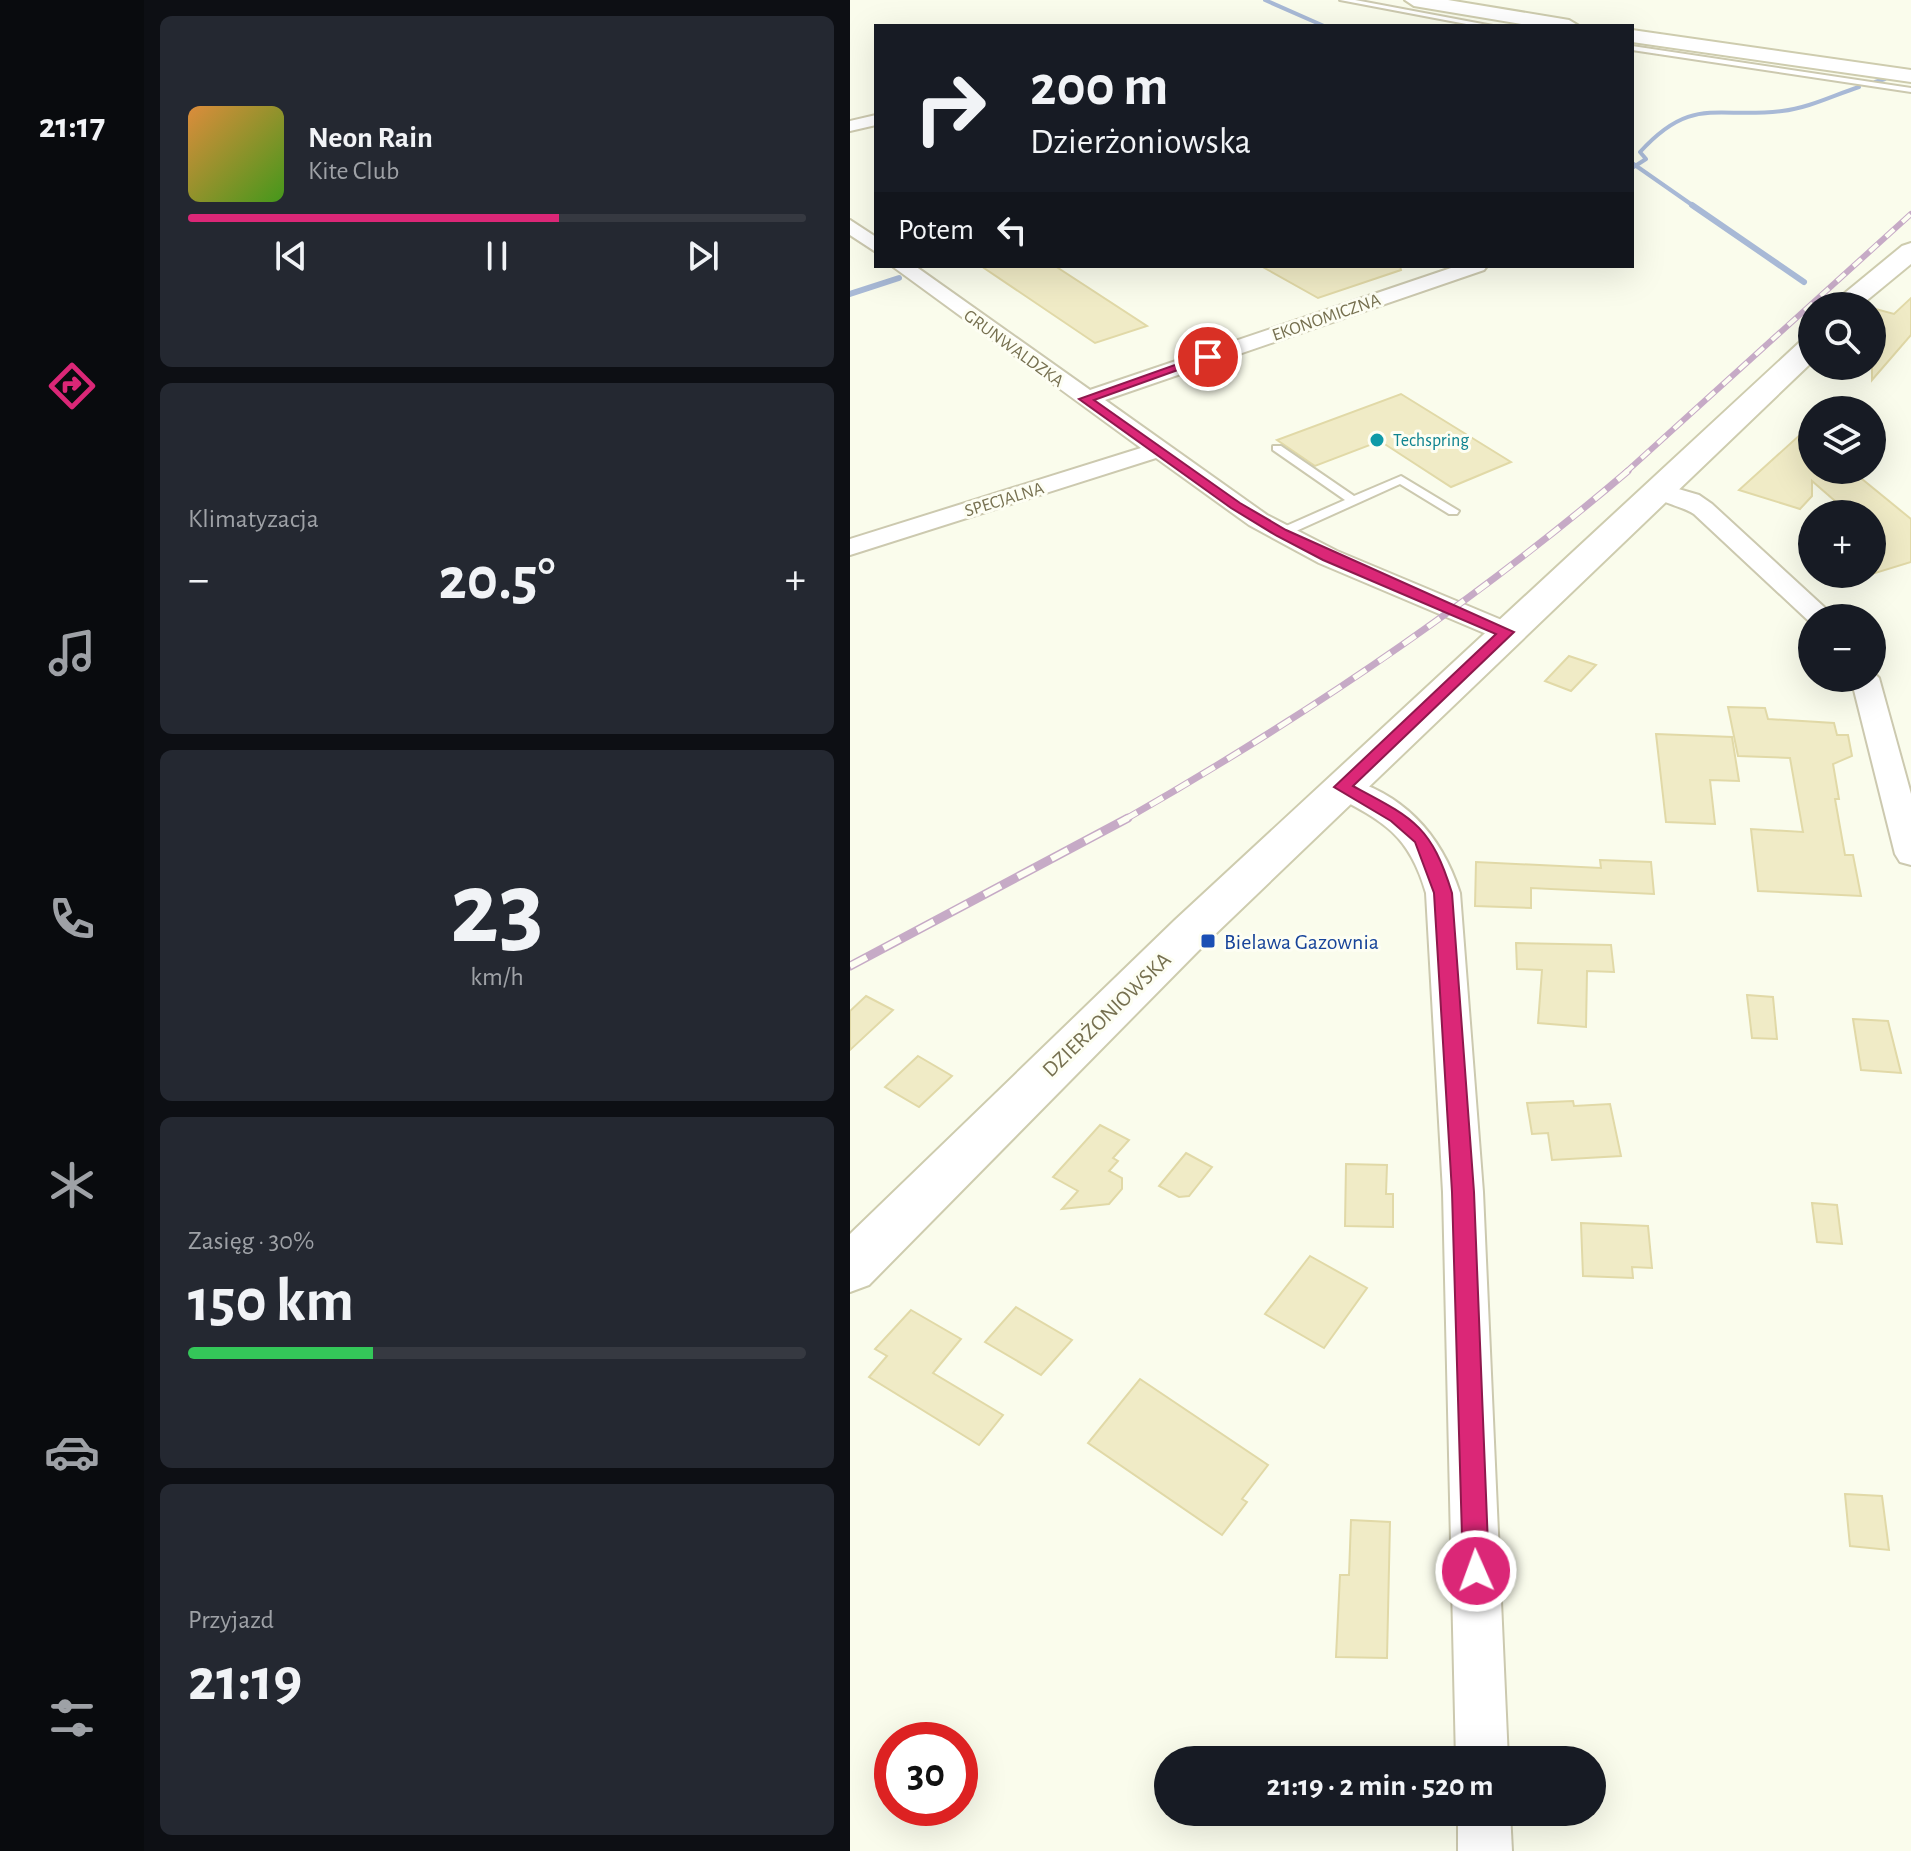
<!DOCTYPE html>
<html lang="pl">
<meta charset="utf-8">
<style>
body{margin:0;font-family:"Alegreya Sans",sans-serif;background:#242831;color:#f1f3f6;height:100vh;display:flex;flex-direction:column;font-size:30px;white-space:nowrap}
*{box-sizing:border-box;margin:0}
p{font-size:26px;color:#9ea1a6}
.icon{flex:none;width:44px;height:44px;fill:none;stroke:currentColor;stroke-width:2;stroke-linecap:round;stroke-linejoin:round}
.map{position:relative;flex:1;overflow:hidden}
.panel{display:flex;flex-direction:column;gap:16px;padding:16px;background:#0d0f14;width:706px}
.panel>*{flex:none}
.guide{position:absolute;left:24px;top:24px;width:760px;height:244px;border-radius:0px;box-shadow:0 8px 32px #0002;background:#171b24;color:#f1f3f6;overflow:hidden}
.fabs{position:absolute;left:948px;top:292px;display:grid;gap:16px}
.fabs a{display:grid;place-items:center;width:88px;height:88px;border-radius:50%;background:#171b24;box-shadow:0 8px 32px #0002;font-size:40px}
.speed{position:absolute;left:24px;top:1722px;display:flex;gap:16px;font-size:40px;font-weight:700;text-align:center}
.speed>*{display:grid;place-content:center;width:104px;height:104px;border-radius:50%;background:#171b24;box-shadow:0 8px 32px #0002;line-height:1}
.speed .limit{border:12px solid #d22;background:#fff;color:#111}
.pin{position:absolute;display:grid;place-items:center;width:68px;height:68px;color:#fff;margin:-34px;border:4px solid #fff;border-radius:50%;box-shadow:0 2px 8px #0007}
.me{position:absolute;width:88px;margin:-44px;rotate:358deg;stroke-linejoin:round;filter:drop-shadow(0 0 6px #0008)}
.turn{display:flex;align-items:center;gap:28px;height:168px;padding:0 24px;font-size:36px}
.turn .icon{width:104px;height:104px;stroke-width:2.5}
.turn b{display:block;font-size:56px;line-height:68px}
.then{display:flex;align-items:center;height:76px;padding:0 24px;background:#0003;gap:16px;font-size:30px}
.big{font-size:60px;font-weight:700;line-height:1.1}
.panel .card{flex:1;display:flex;flex-direction:column;justify-content:center;gap:12px;min-width:0;padding:0 28px;border-radius:12px;background:#242831}
.panel .dial{align-items:center;gap:0}
.dial b{font-size:104px;line-height:1}
.song{display:flex;align-items:center;gap:24px}
.cover{width:96px;height:96px;border-radius:12px;background:linear-gradient(135deg,hsl(30 70% 55%),hsl(100 70% 35%))}
.played{height:8px;border-radius:4px;background:linear-gradient(90deg,#db2777 60%,#363941 60%)}
.keys{display:flex;justify-content:space-around;direction:ltr}
.heat{display:flex;justify-content:space-between;align-items:center;font-size:44px;direction:ltr}
.charge{height:12px;border-radius:6px;background:linear-gradient(90deg,#34c759 30%,#363941 0)}
.trip{position:absolute;left:304px;top:1746px;width:452px;height:80px;border-radius:40px;background:#171b24;box-shadow:0 8px 32px #0002;font-weight:700;line-height:80px;text-align:center}
main{display:flex;flex:1;min-height:0}
.menu{display:flex;flex-direction:column;width:144px;justify-content:space-around;align-items:center;background:#090b0e;color:#9ea1a6}
.menu .icon{width:56px;height:56px}
.menu .active{color:#db2777}
.menu b{font-size:36px;color:#f1f3f6}
.map>svg:first-child{display:block}
.lines{fill:none;stroke-linecap:round;stroke-linejoin:round}
.stream-far1{stroke:#a8b9d6;stroke-width:4}
.stream{stroke:#a8b9d6;stroke-width:6}
.building{fill:#f0ebc6;stroke:#e1d9a7;stroke-width:2}
.service-casing{stroke:#ccc9af;stroke-width:4}
.minor-casing{stroke:#ccc9af;stroke-width:4}
.secondary-casing{stroke:#ceccae;stroke-width:4}
.service{fill:#fff;fill-rule:evenodd}
.minor{fill:#fff;fill-rule:evenodd}
.secondary{fill:#fff;fill-rule:evenodd}
.rail-far2-casing{stroke:#c6aac6;stroke-width:6}
.rail-far1-casing{stroke:#c6aac6;stroke-width:7}
.rail-casing{stroke:#c6aac6;stroke-width:9}
.rail-far2{stroke:#fdfef3;stroke-width:4;stroke-dasharray:11;stroke-linecap:butt}
.rail-far1{stroke:#fdfef3;stroke-width:5;stroke-dasharray:15;stroke-linecap:butt}
.rail{stroke:#fdfef3;stroke-width:6;stroke-dasharray:19;stroke-linecap:butt}
.route{fill:#db2777;stroke:#8e194d;stroke-width:2}
.culture-dot{fill:#0f9aa8;stroke:#fdfef3;stroke-width:3}
.transit-dot{fill:#1a4fb4;stroke:#fdfef3;stroke-width:3}
.labels{text-anchor:middle;stroke-width:6;stroke-linejoin:round;paint-order:stroke}
.far-street-label{font-size:18px;fill:#767050;stroke:#fdfef3}
.far-culture-label{font-size:18px;fill:#0d838f;stroke:#fdfef3;text-anchor:start}
.transit-label{font-size:22px;fill:#164399;stroke:#fdfef3;text-anchor:start}
.street-label{font-size:22px;fill:#767050;stroke:#fdfef3}
</style>
<main>
<nav class="menu">
<b>21:17</b>
<svg class="icon active" aria-label="directions" viewBox="0 0 24 24"><path d="M12 3l9 9-9 9-9-9zM9 14v-3h6M13 9l2 2-2 2"/></svg>
<svg class="icon" aria-label="music" viewBox="0 0 24 24"><path d="M9 18V5l10-2v13"/><circle cx="6" cy="18" r="3"/><circle cx="16" cy="16" r="3"/></svg>
<svg class="icon" aria-label="phone" viewBox="0 0 24 24"><path d="M5 4h4l2 5-3 2q2 4 5 5l2-3 5 2v4C11 20 4 13 5 4z"/></svg>
<svg class="icon" aria-label="climate" viewBox="0 0 24 24"><path d="M12 3v18M4 7l16 10M4 17L20 7"/></svg>
<svg class="icon" aria-label="car" viewBox="0 0 24 24"><path d="M5 17H2v-5l4-1 3-4h7l3 4 3 1v5h-3M9 17h6M6 11h13"/><circle cx="7" cy="17" r="2"/><circle cx="17" cy="17" r="2"/></svg>
<svg class="icon" aria-label="filters" viewBox="0 0 24 24"><path d="M4 7h16M4 17h16"/><circle cx="9" cy="7" r="2"/><circle cx="15" cy="17" r="2"/></svg>
</nav>
<section class="panel">
<div class="card">
<div class="song"><i class="cover"></i><div><b>Neon Rain</b><p>Kite Club</p></div></div>
<div class="played"></div>
<div class="keys"><svg class="icon" aria-label="previous" viewBox="0 0 24 24"><path d="M18 5L8 12l10 7zM5 5v14"/></svg><svg class="icon" aria-label="pause" viewBox="0 0 24 24"><path d="M8 5v14M16 5v14"/></svg><svg class="icon" aria-label="next" viewBox="0 0 24 24"><path d="M6 5l10 7-10 7zM19 5v14"/></svg></div>
</div>
<div class="card"><p>Klimatyzacja</p>
<div class="heat"><a>−</a><b class="big">20.5°</b><a>+</a></div>
</div>
<div class="card dial"><b>23</b><p>km/h</p></div>
<div class="card"><p>Zasięg · 30%</p><b class="big">150 km</b><div class="charge"></div></div>
<div class="card"><p>Przyjazd</p><b class="big">21:19</b></div>
</section>
<div class="map">
<svg width="1061" height="1851" viewBox="0 0 1061 1851">
<rect width="100%" height="100%" fill="#fafcec"/>
<g class="lines">
<g class="stream-far1">
<polyline points="415,0 474,26"/>
<polyline points="1025,82 1035,79"/>
<polyline points="782,163 845,207"/>
<path d="M782,168L796,159L790,152C842,95 866,119 932,111C959,108 984,95 1009,87"/>
</g>
<g class="stream">
<polyline points="842,205 954,282"/>
<polyline points="0,294 49,278"/>
</g>
</g>
<g class="building">
<polygon points="131,266 205,266 297,326 245,343"/>
<polygon points="411,266 550,266 551,270 468,298"/>
<polygon points="1061,298 1061,335 1022,380 1022,308 1044,314"/>
<polygon points="551,394 661,462 601,487 530,441 465,466 427,440"/>
<polygon points="962,424 962,470 1001,470 1061,519 1061,562 1022,574 1022,534 1025,533 1022,532 1022,514 1000,514 962,481 962,496 950,509 889,490"/>
<polygon points="719,656 746,665 721,691 695,681"/>
<polygon points="878,707 915,708 918,719 984,723 987,735 998,735 1002,756 983,764 989,799 985,799 995,855 1003,855 1011,896 908,891 901,829 953,832 940,758 888,756"/>
<polygon points="806,734 882,737 889,781 860,780 865,824 816,822"/>
<polygon points="750,860 801,862 804,894 681,888 681,908 625,906 626,862 751,868"/>
<polygon points="666,943 761,945 764,972 737,971 736,1027 688,1023 692,970 667,969"/>
<polygon points="897,995 923,997 927,1039 902,1038"/>
<polygon points="16,996 43,1010 0,1050 0,1011"/>
<polygon points="1003,1019 1038,1021 1051,1073 1011,1070"/>
<polygon points="68,1056 102,1076 69,1107 35,1087"/>
<polygon points="723,1101 724,1106 760,1104 771,1156 702,1160 698,1133 682,1134 677,1103"/>
<polygon points="250,1125 279,1140 263,1158 268,1161 259,1171 272,1178 272,1189 259,1204 212,1209 228,1191 203,1177"/>
<polygon points="336,1153 362,1167 339,1196 329,1197 309,1186"/>
<polygon points="496,1164 537,1165 536,1194 543,1194 543,1227 495,1226"/>
<polygon points="962,1203 987,1205 992,1244 967,1242"/>
<polygon points="731,1223 798,1226 802,1268 782,1267 783,1278 733,1276"/>
<polygon points="460,1256 517,1288 474,1348 415,1314"/>
<polygon points="166,1307 222,1340 191,1375 135,1342"/>
<polygon points="61,1310 111,1339 83,1373 153,1415 129,1445 19,1377 37,1356 25,1349"/>
<polygon points="290,1379 418,1465 392,1499 397,1502 372,1535 238,1443"/>
<polygon points="995,1494 1032,1496 1039,1550 1000,1546"/>
<polygon points="501,1520 540,1522 537,1658 486,1657 490,1575 499,1575"/>
</g>
<g class="lines">
<defs>
<g id="service">
<polygon points="490,0 505,0 643,26 627,26"/>
<polygon points="782,46 1061,88 1061,92 782,50"/>
<polygon points="423,446 431,446 504,496 551,476 609,511 607,514 599,514 550,484 435,536 427,536 427,530 495,500 423,450"/>
</g>
<g id="minor">
<polygon points="26,115 26,125 0,131 0,121"/>
<polygon points="0,220 26,237 26,252 0,235"/>
<polygon points="42,266 65,266 240,390 607,266 637,266 634,270 255,400 417,515 487,551 666,626 670,632 666,638 646,638 469,563 399,525 306,458 0,555 0,539 291,448"/>
<path d="M808,483L849,495L862,504L986,618H962V624L844,514C830,505 805,502 796,490Z"/>
<polygon points="1022,671 1029,678 1061,794 1061,865 1050,862 1045,854 1001,678 1022,678"/>
<path d="M492,777C553,793 591,834 610,893L633,1192L658,1760H606L593,1192L576,893C559,834 533,821 481,794L476,787L481,780Z"/>
<polygon points="608,1812 660,1812 662,1851 608,1851"/>
</g>
<g id="secondary">
<polygon points="555,0 598,0 719,20 729,26 684,26 564,6"/>
<polygon points="782,30 1061,70 1061,82 782,42"/>
<polygon points="1061,243 1061,264 1010,306 979,306 1052,246"/>
<polygon points="962,338 962,362 357,942 19,1285 0,1292 0,1234 325,920 952,340"/>
</g>
</defs>
<use href="#service" class="service-casing"/>
<use href="#minor" class="minor-casing"/>
<use href="#secondary" class="secondary-casing"/>
<use href="#service" class="service"/>
<use href="#minor" class="minor"/>
<use href="#secondary" class="secondary"/>
<defs>
<polyline id="rail-far2" points="775,473 1061,214"/>
<path id="rail-far1" d="M274,820C453,718 622,604 778,471"/>
<polyline id="rail" points="0,966 278,818"/>
</defs>
<use href="#rail-far2" class="rail-far2-casing"/>
<use href="#rail-far1" class="rail-far1-casing"/>
<use href="#rail" class="rail-casing"/>
<use href="#rail-far2" class="rail-far2"/>
<use href="#rail-far1" class="rail-far1"/>
<use href="#rail" class="rail"/>
</g>
<path class="route" d="M353,355L364,357L244,400L390,503L436,530L664,632L503,786C563,818 581,825 602,893L624,1192L639,1571L635,1580L626,1584L617,1580L613,1571L602,1192L584,893L565,842L541,821L484,787L646,634L473,560L427,536L381,508L229,399Z"/>
<circle class="culture-dot" cx="527" cy="440" r="8"/>
<rect class="transit-dot" x="350" y="933" width="16" height="16" rx="4"/>
<g class="labels">
<g class="far-street-label">
<text transform="translate(476 317) rotate(-19)" y="6">EKONOMICZNA</text>
<text transform="translate(164 348) rotate(36)" y="6">GRUNWALDZKA</text>
<text transform="translate(154 499) rotate(-17)" y="6">SPECJALNA</text>
</g>
<g class="far-culture-label">
<text x="543" y="446">Techspring</text>
</g>
<g class="transit-label">
<text x="374" y="949">Bielawa Gazownia</text>
</g>
<g class="street-label">
<text transform="translate(256 1014) rotate(-44)" y="8">DZIERŻONIOWSKA</text>
</g>
</g>
</svg>
<div class="fabs">
<a><svg class="icon" aria-label="search" viewBox="0 0 24 24"><circle cx="10" cy="10" r="6"/><path d="M15 15l6 6"/></svg></a>
<a><svg class="icon" aria-label="layers" viewBox="0 0 24 24"><path d="M12 4l9 5-9 5-9-5zM3 14l9 5 9-5"/></svg></a>
<a>+</a>
<a>−</a>
</div>
<div class="speed"><div class="limit">30</div></div>
<div class="pin" style="left:358px;top:357px;background:#d93025"><svg class="icon" aria-label="arrive" viewBox="0 0 24 24"><path d="M6 21V4h12l-3 4 3 4H6"/></svg></div>
<svg class="me" style="left:626px;top:1571px" viewBox="-20 -20 40 40"><circle r="17" fill="#db2777" stroke="#fff" stroke-width="3"/><path d="M0-11L8 9 0 5-8 9z" fill="#fff"/></svg>
<div class="trip">21:19 · 2 min · 520 m</div>
<div class="guide">
<div class="turn"><svg class="icon" aria-label="right" viewBox="0 0 24 24"><path d="M7 20v-9h11M14 6l5 5-5 5"/></svg><div><b>200 m</b>Dzierżoniowska</div></div>
<div class="then">Potem<svg class="icon" aria-label="left" viewBox="0 0 24 24"><path d="M17 20v-9H6M10 6l-5 5 5 5"/></svg></div>
</div>
</div>
</main>
